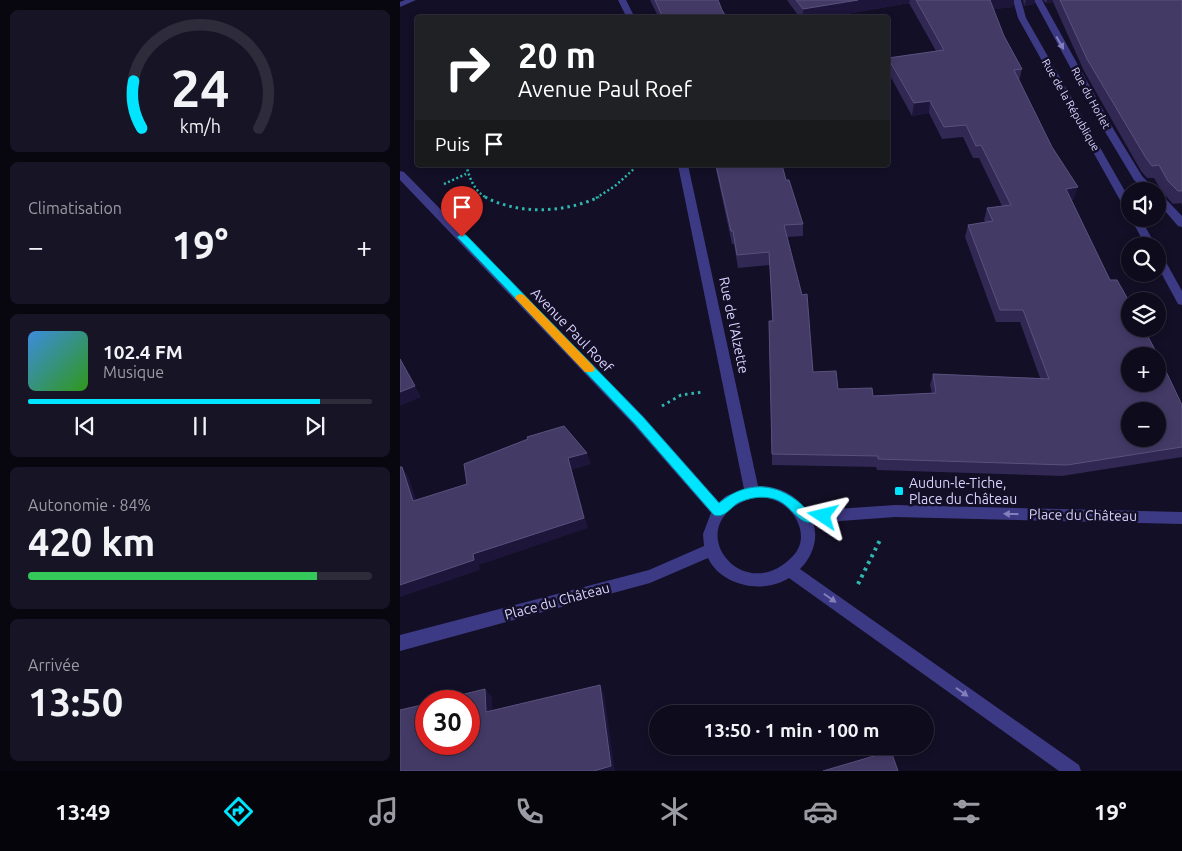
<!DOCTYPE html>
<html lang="fr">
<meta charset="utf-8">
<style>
body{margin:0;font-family:Ubuntu,sans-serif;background:#171425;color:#f1f3f6;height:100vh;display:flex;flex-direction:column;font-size:19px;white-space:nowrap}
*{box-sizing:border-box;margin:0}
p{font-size:16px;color:#9b9ba3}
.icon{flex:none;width:28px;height:28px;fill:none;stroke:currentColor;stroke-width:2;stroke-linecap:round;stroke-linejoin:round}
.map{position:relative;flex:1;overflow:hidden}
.panel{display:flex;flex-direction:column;gap:10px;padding:10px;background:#08060f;width:400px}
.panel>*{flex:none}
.top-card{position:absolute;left:15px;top:15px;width:475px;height:152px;border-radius:5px;box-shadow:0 2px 8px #0003,0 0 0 1px #2e2b3b;background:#202124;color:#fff;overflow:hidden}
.fabs{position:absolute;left:721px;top:182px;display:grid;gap:10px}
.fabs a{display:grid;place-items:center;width:45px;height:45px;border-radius:50%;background:#0e0b1c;box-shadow:0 2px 8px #0003,0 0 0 1px #2e2b3b;font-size:25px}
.speed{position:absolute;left:15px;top:690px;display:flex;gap:10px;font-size:25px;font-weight:700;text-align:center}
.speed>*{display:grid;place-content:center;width:65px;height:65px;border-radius:50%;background:#0e0b1c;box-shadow:0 2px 8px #0003,0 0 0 1px #2e2b3b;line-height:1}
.speed .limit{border:8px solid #d22;background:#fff;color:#111}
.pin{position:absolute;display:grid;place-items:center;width:42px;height:42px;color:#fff;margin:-51px -21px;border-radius:50% 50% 50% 0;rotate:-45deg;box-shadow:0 0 5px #0007}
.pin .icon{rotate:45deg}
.me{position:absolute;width:55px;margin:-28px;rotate:280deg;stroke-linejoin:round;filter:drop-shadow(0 0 4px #0008)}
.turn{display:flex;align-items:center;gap:18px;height:105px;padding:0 20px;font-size:22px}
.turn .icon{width:65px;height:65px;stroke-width:2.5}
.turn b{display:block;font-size:35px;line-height:42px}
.then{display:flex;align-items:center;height:48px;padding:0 20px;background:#0003;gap:10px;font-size:19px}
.big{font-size:38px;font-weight:700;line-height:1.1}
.panel .widget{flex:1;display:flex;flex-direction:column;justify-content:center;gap:8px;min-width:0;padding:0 18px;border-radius:8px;background:#171425}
.panel .dial{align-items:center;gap:0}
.dial svg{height:130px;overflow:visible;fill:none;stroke:#2e2b3b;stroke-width:7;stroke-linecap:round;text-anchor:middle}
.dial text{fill:#f1f3f6;stroke:none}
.song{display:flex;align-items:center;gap:15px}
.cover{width:60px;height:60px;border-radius:8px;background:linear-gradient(135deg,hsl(210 70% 55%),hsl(110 70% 35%))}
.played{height:5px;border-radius:2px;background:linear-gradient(90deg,#00e5ff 85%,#2e2b3b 85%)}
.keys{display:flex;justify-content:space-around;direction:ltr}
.heat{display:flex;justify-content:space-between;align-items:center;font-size:28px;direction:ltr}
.charge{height:8px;border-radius:4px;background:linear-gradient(90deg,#34c759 84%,#2e2b3b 0)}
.trip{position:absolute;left:249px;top:705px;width:285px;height:50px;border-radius:25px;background:#0e0b1c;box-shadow:0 2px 8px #0003,0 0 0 1px #2e2b3b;font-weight:700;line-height:50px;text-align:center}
.tab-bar{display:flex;height:80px;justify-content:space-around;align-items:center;background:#06040b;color:#9b9ba3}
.tab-bar .icon{width:35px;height:35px}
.tab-bar .on{color:#00e5ff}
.tab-bar b{font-size:22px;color:#f1f3f6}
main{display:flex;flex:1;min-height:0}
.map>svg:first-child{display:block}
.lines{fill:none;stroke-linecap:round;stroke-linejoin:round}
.path-far2{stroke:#2fb8b0;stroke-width:2.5;stroke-dasharray:2 2.5;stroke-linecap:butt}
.path-far1{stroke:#2fb8b0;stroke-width:3;stroke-dasharray:2.5 4;stroke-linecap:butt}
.path{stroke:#2fb8b0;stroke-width:4;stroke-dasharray:3 4.5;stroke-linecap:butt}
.lane{fill:#3d3a85;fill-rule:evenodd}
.street{fill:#3d3a85;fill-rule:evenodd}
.wall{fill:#312854}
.shaded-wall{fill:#1d163a}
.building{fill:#433a66;stroke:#5a527e;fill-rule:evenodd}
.oneway{fill:#837fbc}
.route{fill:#00e5ff;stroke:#0095a6}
.slow{fill:#f59e0b}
.poi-dot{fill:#00e5ff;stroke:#130f26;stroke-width:2}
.labels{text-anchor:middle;stroke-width:5;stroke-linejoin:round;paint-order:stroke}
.far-street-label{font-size:11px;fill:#d9d4ff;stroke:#130f26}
.street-label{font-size:14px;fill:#d9d4ff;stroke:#130f26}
.poi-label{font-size:14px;fill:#d9d4ff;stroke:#130f26;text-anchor:start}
</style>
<main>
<section class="panel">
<div class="widget dial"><svg viewBox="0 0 100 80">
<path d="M14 69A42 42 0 1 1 86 69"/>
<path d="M14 69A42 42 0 0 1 9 40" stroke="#00e5ff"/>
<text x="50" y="56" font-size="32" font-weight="700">24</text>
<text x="50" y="72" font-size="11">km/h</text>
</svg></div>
<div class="widget"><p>Climatisation</p>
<div class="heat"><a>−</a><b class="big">19°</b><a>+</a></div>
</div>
<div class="widget">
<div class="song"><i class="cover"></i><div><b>102.4 FM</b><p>Musique</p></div></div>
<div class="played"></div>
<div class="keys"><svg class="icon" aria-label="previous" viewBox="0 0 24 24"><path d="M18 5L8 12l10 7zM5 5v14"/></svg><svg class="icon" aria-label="pause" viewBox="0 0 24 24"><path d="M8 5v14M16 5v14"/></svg><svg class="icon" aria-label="next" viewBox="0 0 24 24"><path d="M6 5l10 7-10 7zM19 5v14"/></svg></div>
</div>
<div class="widget"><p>Autonomie · 84%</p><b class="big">420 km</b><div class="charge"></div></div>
<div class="widget"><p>Arrivée</p><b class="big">13:50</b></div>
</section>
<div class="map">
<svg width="782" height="771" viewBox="0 0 782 771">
<rect width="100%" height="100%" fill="#130f26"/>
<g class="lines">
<g class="path-far2">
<path d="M66,165C70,179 74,191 87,198"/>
<polyline points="44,184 66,174"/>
<polyline points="196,198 215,186 235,168"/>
</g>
<g class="path-far1">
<path d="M85,197C119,215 164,213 199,197"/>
<polyline points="262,406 281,395 303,392"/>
</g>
<polyline class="path" points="458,584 481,538"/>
<polygon class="lane" points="5,0 16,0 0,7 0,2"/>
<g class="street">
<polygon points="218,0 226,0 235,18 227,18"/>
<polygon points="613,0 621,0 626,18 730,200 730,212 725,209 618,18"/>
<polygon points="634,0 642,0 714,130 742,176 757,191 746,191 734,180 704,130"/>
<path d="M278,165H288L358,486C377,486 396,494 407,511L495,505L782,512V524L495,517L413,523C419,539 412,557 400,569L679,765L681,771H659L389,578C364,594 322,587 308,558L250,583L0,651V635L249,570L304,546L303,534L311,513L233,424L0,180V171L4,172L243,416L319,502L326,496L344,489ZM352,498C358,498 365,497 371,499C394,505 412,536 393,556C342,610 276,523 352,498Z"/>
<polygon points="758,194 762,195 782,216 782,227 778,226 758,203"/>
<polygon points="731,219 741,219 756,246 746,246"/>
<polygon points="758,254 762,255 782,291 782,305 778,304 758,267"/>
</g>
</g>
<g class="wall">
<polygon points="250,0 318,0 322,10 327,18 259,18"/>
<polygon points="387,0 614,0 613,7 593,9 604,36 622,69 619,81 674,199 671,200 710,280 782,405 782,457 662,476 477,470 476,467 372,465 369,321 372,321 370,265 338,268 334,244 332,244 315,165 382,165 386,180 403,224 403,236 387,237 413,372 438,389 473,396 532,393 530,385 533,374 640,378 620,322 596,322 565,237 568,225 585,222 584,220 587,208 602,206 579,158 573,158 563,137 542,139 529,113 512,116 488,72 488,58 536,51 509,3 424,18 400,18"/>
<polygon points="623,0 635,0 634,4 624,6"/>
<polygon points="643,0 782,0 782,206 781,203 773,204 763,193 754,178 747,178 741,171 684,71 653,2 646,3"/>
</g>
<g class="shaded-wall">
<polygon points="458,0 510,0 509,3 424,18 403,18 403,9"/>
<polygon points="589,0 614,0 613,7 587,10"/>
<polygon points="626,0 635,0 634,4 624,6"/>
<polygon points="647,0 653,0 653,2 646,3"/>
<polygon points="530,101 529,113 512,116 514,103"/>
<polygon points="101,165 114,165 102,168"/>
<polygon points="678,187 674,199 662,202 666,189"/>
<polygon points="15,386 21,397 0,406 0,392"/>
<polygon points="187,453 191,464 172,470 188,528 79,565 80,570 0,597 0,585 73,554 168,458"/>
<polygon points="2,467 9,478 20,511 13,501"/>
<polygon points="200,685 204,693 215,771 194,771"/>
<polygon points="85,689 92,697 93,720 86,712"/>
</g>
<g class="building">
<polygon points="255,0 318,0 322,10 327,18 263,18"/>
<polygon points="396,0 458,0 403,9"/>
<path d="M516,0H590L604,36L622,69L614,70L652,147L678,187L666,189L710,280H717L730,303V329H744L763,365L782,405V447L667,465L478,459V456L372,454L369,321H373L369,252L337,255L333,231H331L316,165H382L386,180H389L403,224L384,225L402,295L407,294L413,372L436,371L438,389L472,388L473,396L536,393L533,374L649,379L623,310H600L568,225L593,221L587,208L611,205L581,145L576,146L566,125L544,127L530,101L514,103L488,58L544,50ZM730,356H758V384H730ZM730,411H758V439H730Z"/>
<polygon points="660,0 782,0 782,191 778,191 768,181 759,165 752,166 746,158 687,59"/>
<polygon points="0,359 15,386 0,392"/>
<polygon points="164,426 187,453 168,458 184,518 73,554 74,560 0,585 0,467 2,467 13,501 67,484 64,464 128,439 127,437"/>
<polygon points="200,685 211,766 194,771 0,771 0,710 26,704 26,744 69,744 69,701 36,701 85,689 86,712"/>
<polygon points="491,751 498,771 423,771"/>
</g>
<defs><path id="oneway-solid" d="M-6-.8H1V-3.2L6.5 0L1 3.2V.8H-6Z" transform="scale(1.25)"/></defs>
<g class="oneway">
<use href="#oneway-solid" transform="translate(660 43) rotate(61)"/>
<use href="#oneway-solid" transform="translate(611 514) rotate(-179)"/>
<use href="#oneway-solid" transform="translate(430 598) rotate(35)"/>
<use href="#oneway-solid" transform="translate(562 692) rotate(35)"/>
</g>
<path class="route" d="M62,234L66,235L243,417L319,503C349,478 383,483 408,511L423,510L427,512L429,516L427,520C393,532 397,503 370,498C360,496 350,498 340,502C331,506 325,519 314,515L234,423L59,239L57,237Z"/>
<polygon class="slow" points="120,294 124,295 193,366 195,369 193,372 185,372 117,300 115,298 117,295"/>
<rect class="poi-dot" x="494" y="486" width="10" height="10" rx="2.5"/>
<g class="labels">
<g class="far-street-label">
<text transform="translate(691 98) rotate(61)" y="4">Rue du Horlet</text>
<text transform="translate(671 105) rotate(60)" y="4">Rue de la République</text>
</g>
<g class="street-label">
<text transform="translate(334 325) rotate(78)" y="5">Rue de l'Alzette</text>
<text transform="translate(172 330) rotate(46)" y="5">Avenue Paul Roef</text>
<text transform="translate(683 515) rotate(1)" y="5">Place du Château</text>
<text transform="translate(157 601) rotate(-15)" y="5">Place du Château</text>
</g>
<g class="poi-label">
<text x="509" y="488">Audun-le-Tiche,<tspan x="509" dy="16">Place du Château</tspan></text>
</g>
</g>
</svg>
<div class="fabs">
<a><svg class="icon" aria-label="sound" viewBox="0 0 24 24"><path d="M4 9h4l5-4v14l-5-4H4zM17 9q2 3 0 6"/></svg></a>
<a><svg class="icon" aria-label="search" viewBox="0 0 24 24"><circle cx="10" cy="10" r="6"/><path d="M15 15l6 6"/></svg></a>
<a><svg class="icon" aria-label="layers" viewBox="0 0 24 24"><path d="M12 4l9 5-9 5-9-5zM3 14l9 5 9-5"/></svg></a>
<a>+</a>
<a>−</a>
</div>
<div class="speed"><div class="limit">30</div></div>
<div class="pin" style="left:62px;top:237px;background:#d93025"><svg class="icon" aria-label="arrive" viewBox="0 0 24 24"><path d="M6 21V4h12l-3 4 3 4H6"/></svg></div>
<svg class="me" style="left:423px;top:516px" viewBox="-20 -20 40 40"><path d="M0-17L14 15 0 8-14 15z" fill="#00e5ff" stroke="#fff" stroke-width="4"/></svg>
<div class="trip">13:50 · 1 min · 100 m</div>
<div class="top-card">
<div class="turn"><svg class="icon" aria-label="right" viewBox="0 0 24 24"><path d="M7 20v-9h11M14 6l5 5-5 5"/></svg><div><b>20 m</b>Avenue Paul Roef</div></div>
<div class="then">Puis<svg class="icon" aria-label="arrive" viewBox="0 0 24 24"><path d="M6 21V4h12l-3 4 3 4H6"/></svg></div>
</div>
</div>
</main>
<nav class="tab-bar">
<b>13:49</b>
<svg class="icon on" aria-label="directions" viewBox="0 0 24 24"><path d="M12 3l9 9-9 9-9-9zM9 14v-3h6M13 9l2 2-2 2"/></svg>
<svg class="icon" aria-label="music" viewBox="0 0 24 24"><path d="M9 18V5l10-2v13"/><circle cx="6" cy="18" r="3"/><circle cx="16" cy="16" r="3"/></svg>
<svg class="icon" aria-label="phone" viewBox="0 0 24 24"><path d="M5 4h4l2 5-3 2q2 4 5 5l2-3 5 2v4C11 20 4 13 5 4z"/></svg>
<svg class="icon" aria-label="climate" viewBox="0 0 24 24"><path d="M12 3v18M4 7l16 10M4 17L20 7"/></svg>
<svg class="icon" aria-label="car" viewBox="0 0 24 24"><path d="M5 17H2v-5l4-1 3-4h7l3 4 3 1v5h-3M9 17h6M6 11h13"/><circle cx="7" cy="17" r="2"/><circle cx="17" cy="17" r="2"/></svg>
<svg class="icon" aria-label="filters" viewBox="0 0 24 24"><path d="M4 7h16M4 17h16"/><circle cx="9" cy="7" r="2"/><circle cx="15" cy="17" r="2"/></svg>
<b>19°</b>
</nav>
